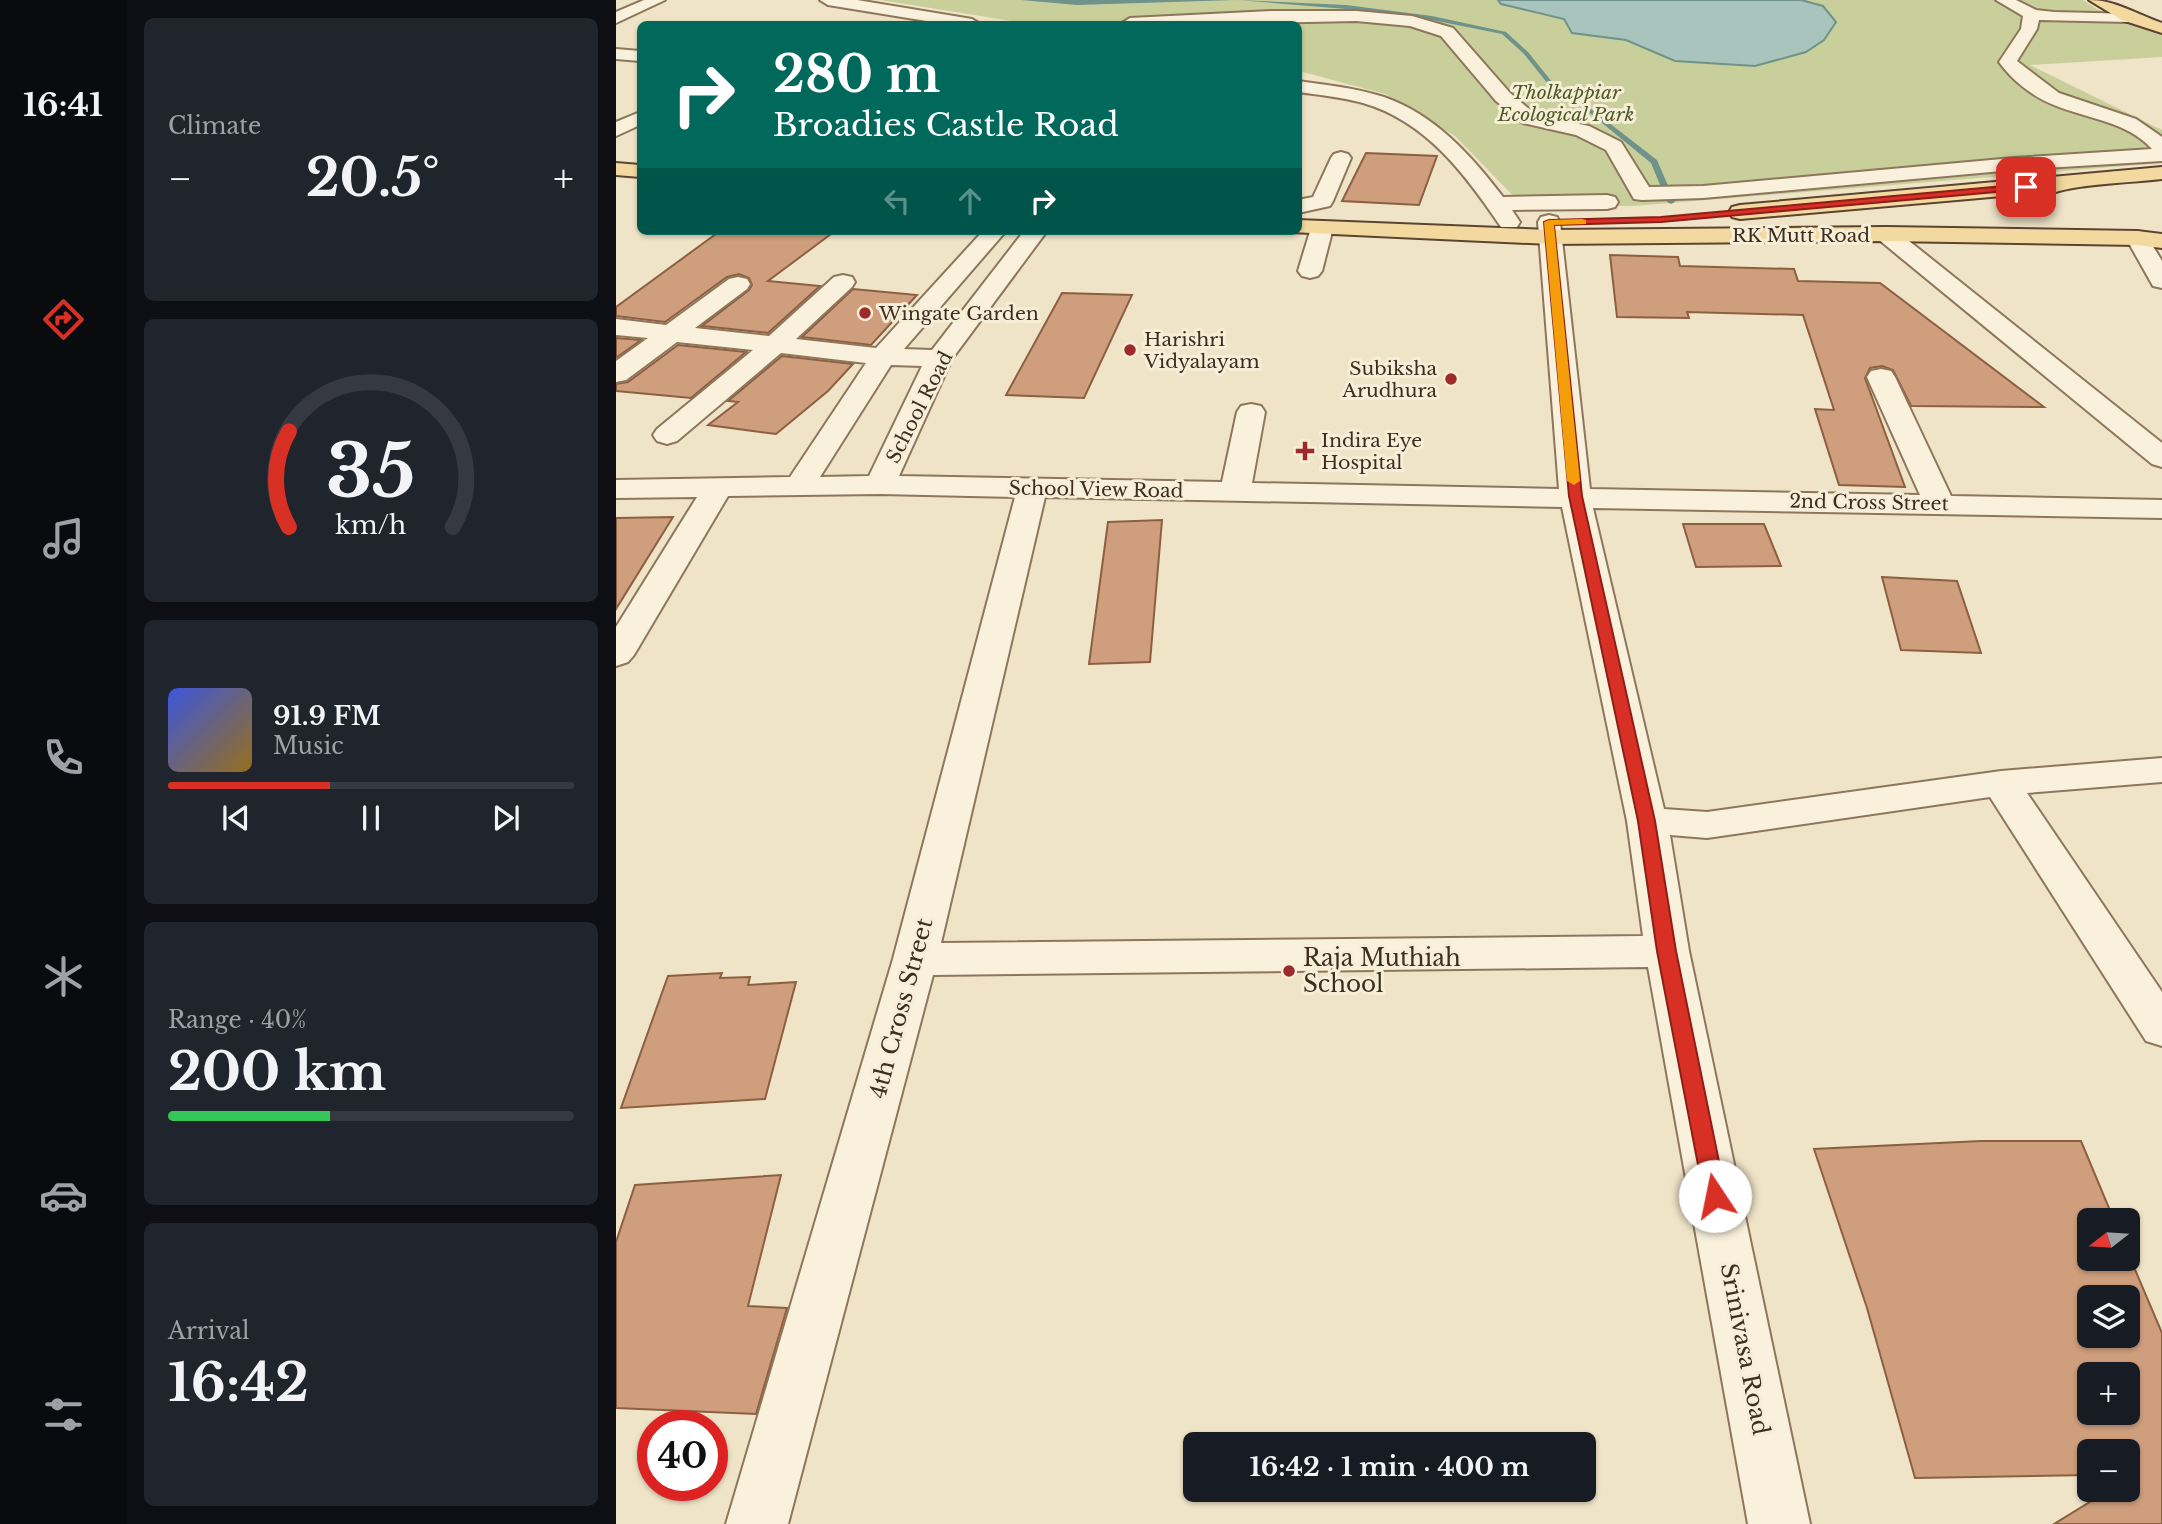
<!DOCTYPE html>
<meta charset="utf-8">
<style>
body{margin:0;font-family:"Libre Baskerville",serif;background:#20242c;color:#f1f3f6;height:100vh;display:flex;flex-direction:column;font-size:26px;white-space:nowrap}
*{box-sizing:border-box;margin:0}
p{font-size:23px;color:#9ea1a6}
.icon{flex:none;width:38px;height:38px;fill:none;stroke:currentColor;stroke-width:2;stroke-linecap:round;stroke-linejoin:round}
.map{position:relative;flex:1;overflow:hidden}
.panel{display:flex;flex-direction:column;gap:18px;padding:18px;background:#0d0f14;width:490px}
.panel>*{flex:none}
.top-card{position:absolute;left:21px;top:21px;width:665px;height:214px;border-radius:10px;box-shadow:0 2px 5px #0004;background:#00695c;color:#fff;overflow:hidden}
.needle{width:46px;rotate:253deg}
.fabs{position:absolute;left:1461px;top:1208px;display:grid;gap:14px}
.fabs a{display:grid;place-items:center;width:63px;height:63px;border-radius:10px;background:#171b24;box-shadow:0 2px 5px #0004;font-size:35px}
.speed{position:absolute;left:21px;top:1410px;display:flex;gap:14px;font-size:35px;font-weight:700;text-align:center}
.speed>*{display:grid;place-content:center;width:91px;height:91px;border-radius:50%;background:#171b24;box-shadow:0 2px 5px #0004;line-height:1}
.speed .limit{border:10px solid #d22;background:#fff;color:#111}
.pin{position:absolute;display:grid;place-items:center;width:60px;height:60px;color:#fff;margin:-30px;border-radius:14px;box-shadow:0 4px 10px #0006}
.me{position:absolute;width:77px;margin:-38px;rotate:349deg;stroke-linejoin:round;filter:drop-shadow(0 0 5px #0008)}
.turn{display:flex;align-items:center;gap:24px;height:147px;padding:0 21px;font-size:32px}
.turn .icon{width:91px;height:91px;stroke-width:2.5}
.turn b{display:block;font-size:49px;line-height:60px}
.lanes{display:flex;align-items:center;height:66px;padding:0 21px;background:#0003;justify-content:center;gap:35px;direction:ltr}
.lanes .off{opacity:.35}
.big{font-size:52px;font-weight:700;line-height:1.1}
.panel .tile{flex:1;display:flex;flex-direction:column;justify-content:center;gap:10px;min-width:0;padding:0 24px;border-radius:10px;background:#20242c}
.panel .dial{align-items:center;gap:0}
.dial svg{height:182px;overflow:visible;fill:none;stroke:#363941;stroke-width:7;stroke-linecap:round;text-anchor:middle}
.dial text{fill:#f1f3f6;stroke:none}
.song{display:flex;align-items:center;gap:21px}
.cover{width:84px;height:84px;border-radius:10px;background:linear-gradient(135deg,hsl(230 70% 55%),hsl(40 70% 35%))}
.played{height:7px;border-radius:4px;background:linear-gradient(90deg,#d93025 40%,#363941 40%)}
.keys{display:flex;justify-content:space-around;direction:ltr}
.heat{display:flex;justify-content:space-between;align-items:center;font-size:38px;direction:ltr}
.charge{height:10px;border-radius:5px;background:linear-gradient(90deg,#34c759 40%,#363941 0)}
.trip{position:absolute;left:567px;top:1432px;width:413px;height:70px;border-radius:10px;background:#171b24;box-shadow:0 2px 5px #0004;font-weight:700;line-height:70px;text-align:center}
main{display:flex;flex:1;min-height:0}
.tabs{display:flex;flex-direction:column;width:126px;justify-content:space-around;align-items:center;background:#090b0e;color:#9ea1a6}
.tabs .icon{width:49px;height:49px}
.tabs .on{color:#d93025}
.tabs b{font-size:32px;color:#f1f3f6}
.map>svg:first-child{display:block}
.green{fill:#c9cf9b}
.water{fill:#a9c4bc;stroke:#6f938a;stroke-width:2}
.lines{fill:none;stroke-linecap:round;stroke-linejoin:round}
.stream{fill:#6f938a;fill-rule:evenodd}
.building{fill:#cf9f7d;stroke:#8d5f41;stroke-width:2;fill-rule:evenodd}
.minor-casing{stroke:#8d765c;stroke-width:4}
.major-casing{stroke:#5b4430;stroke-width:4}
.minor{fill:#faf1dc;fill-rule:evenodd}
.major{fill:#f3d9a0;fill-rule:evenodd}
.route{fill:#d93025;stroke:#8d1f18;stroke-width:2}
.slow{fill:#f59e0b}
.poi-dot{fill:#9e2a2b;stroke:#f7eed8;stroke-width:2.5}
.labels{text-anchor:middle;stroke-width:6;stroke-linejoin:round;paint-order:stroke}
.far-park-label{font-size:19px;font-style:italic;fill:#4d5a26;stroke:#f7eed8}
.far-street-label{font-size:19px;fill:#3d2e20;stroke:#f7eed8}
.far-poi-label{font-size:19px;fill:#3d2e20;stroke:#f7eed8;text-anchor:start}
.poi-label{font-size:23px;fill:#3d2e20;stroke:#f7eed8;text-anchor:start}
.street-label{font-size:23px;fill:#3d2e20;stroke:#f7eed8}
</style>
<main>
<nav class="tabs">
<b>16:41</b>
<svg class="icon on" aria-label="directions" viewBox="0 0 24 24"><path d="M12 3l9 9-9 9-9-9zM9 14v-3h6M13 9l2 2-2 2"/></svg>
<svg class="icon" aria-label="music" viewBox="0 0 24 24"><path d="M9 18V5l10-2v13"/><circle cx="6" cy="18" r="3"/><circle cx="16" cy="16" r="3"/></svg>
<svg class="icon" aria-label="phone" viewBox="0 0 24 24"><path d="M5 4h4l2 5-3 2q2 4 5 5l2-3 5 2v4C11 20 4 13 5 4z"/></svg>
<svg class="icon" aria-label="climate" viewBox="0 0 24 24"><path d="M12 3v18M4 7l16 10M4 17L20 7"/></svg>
<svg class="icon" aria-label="car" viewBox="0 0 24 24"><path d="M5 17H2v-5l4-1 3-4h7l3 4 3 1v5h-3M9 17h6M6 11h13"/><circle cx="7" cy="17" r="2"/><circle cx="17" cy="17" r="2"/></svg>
<svg class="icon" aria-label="filters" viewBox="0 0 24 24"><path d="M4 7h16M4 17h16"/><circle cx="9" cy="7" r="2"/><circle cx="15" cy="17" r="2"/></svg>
</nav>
<section class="panel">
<div class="tile"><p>Climate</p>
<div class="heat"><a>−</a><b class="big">20.5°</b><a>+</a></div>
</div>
<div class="tile dial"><svg viewBox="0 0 100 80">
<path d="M14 69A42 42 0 1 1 86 69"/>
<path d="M14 69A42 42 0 0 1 14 27" stroke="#d93025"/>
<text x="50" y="56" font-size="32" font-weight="700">35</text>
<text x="50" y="72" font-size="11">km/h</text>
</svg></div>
<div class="tile">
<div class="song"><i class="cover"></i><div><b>91.9 FM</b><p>Music</p></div></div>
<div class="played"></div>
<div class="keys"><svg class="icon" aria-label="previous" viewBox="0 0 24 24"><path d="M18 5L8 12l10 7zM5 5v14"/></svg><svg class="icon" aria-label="pause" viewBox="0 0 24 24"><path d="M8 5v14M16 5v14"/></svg><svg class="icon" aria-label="next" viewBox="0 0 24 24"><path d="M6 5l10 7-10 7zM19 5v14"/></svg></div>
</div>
<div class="tile"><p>Range · 40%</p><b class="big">200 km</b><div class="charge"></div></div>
<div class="tile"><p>Arrival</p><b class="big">16:42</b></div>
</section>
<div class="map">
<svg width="1546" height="1524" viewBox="0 0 1546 1524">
<rect width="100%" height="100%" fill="#f0e4c8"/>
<polygon class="green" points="264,0 1467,0 1481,9 1546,35 1546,57 1414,65 1546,130 1546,163 1017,206 907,206 839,136 769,94 683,71 682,24 415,24"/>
<polygon class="water" points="882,0 1185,0 1207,6 1220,22 1208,40 1190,52 1139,66 1059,61 1010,40 956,33 948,19 885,4"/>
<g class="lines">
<g class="stream">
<polygon points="405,0 620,0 461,5"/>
<polygon points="622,0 730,5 816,16 890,32 912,52 936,82 979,112 1041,160 1059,202 1055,204 1051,202 1035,163 975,114 932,84 908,54 886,34 816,20 730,9"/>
</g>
</g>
<g class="building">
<polygon points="750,153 821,156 803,205 726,201"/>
<polygon points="104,231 219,231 152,281 204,286 152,333 86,326 133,290 136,285 133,278 123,274 111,277 49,322 0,316 0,307"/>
<polygon points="994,255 1062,257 1064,266 1178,269 1182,281 1264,283 1428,407 1295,406 1277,370 1266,366 1254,368 1249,378 1289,487 1223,485 1199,409 1218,410 1187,315 1071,312 1073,318 1001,317"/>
<polygon points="237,289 301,295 255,345 186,337"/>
<polygon points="446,293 516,295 468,398 390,395"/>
<polygon points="0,338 25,340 0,358"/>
<polygon points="62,345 130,352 75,398 0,391 0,384 12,382"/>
<polygon points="166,356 237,364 212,391 160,434 92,425 122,402 112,401"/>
<polygon points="57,517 0,609 0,518"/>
<polygon points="546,520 534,662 473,664 492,522"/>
<polygon points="1067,524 1148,524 1165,566 1080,567"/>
<polygon points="1266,577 1341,581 1365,653 1285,650"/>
<polygon points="106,973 104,978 134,977 132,985 180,982 149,1099 5,1108 52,976"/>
<path d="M1365,1141H1465L1498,1220H1474V1258H1512V1253L1546,1333V1524H1438L1495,1489H1512V1479L1520,1474H1512V1451H1474V1475L1299,1478L1251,1308L1198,1149ZM1474,1297H1512V1335H1474ZM1474,1374H1512V1412H1474Z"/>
<polygon points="165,1175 132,1306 171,1308 140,1414 0,1408 0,1242 19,1185"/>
</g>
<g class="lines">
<defs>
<g id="minor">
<polygon points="28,0 49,0 0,23 0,12"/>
<polygon points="204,0 241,0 356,19 364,24 329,24 212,5"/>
<path d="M1380,0H1400L1420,10L1438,12L1518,14L1520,17L1512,22L1423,20L1421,29L1401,61L1443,93L1520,119L1546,137V161L1397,170L1087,198L1026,200L1018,199L990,150L960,135L907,123L880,101L825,36L794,26L740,21L583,24L506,23L514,18L655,11H740L796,16L837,28L894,93L920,115L973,126L1005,142L1033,187L1087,186L1397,158L1536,149C1511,121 1471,119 1438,105C1417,97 1396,80 1383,62L1405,29L1407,16Z"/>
<polygon points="0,49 24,51 24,61 0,59"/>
<path d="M682,81C711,85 740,88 768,97C819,115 855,155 887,197L991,195L999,197L1002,202L999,207L991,209L896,210L904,222L901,227H885C850,175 810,121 747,103C726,97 704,95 682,92Z"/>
<polygon points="24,112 24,125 0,136 0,122"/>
<polygon points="725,152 732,154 735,158 717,201 714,206 682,213 682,200 697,197 715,158 718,154"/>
<path d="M933,215L941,217L944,222L974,489L1304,495L1251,377L1255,371L1265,369L1275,371L1279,377L1335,496L1546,500V518L977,508L1048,809L1091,812L1385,771L1546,758V782L1411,793L1546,992V1046L1530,1041L1374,797L1091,838L1054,835L1073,951L1194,1524H1132L1032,967L317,975L172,1524H110L277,959L399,497L264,494L112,496L18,655L12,662L0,666V627L81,497L0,498V480L174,477L250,363L165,353L61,441L51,444L41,441L37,435L41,429L137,350L61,342L10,380L0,382V361L32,338L0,335V319L50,325L113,279L122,277L131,279L134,284L131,289L79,328L153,336L218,277L227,275L236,277L239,282L236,287L180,339L260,348L367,231H390L288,349L316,350L408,231H431L336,359L283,476L606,482L621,412L625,406L635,404L645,406L649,412L636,483L943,489L922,222L925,217ZM275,365L306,366L253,476L204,477ZM429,497L946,507L1011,821L1027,936L325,943Z"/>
<polygon points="706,221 714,223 717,228 706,271 702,276 694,278 686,276 682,271 695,228 698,223"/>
<polygon points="1270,227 1278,229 1546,443 1546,467 1536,464 1262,239 1259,234 1262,229"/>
<polygon points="1521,231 1529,233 1546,261 1546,288 1537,286 1510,238 1513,233"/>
</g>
<g id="major">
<path d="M1473,0C1499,0 1520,14 1546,23V33L1506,20Z"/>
<polygon points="0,163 24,165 24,177 0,175"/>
<path d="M1546,167V179C1512,183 1476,183 1443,191C1429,194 1425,207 1409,203L1406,198L1409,194L1124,219L1116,217L1113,212L1116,207L1124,205Z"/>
<polygon points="682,220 934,230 1270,227 1521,231 1546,234 1546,248 1521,245 1270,241 934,244 674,232 682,231"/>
</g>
</defs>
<use href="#minor" class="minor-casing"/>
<use href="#major" class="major-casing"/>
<use href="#minor" class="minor"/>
<use href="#major" class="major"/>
</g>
<polygon class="route" points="1410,184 1413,185 1413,189 1045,222 938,225 966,496 1039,821 1060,951 1110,1196 1107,1203 1099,1205 1091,1203 1088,1196 1041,951 1022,821 953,496 928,222 933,220 1045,217"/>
<polygon class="slow" points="966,219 970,220 970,224 938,225 964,481 958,485 951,481 928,222 933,220"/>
<g class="poi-dot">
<circle cx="249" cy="313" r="7"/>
<circle cx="514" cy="350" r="7"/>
<circle cx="835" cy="379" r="7"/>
<path d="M685.5 440.5h7v7h7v7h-7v7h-7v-7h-7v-7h7z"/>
<circle cx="673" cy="971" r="7"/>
</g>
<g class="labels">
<g class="far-park-label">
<text x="950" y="99">Tholkappiar<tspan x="950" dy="22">Ecological Park</tspan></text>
</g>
<g class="far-street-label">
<text x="1185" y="242">RK Mutt Road</text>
<text transform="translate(303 407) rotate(-63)" y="7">School Road</text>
<text transform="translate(480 489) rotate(1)" y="7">School View Road</text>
<text transform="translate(1253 502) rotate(1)" y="7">2nd Cross Street</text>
</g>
<g class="far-poi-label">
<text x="263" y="320">Wingate Garden</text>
<text x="528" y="346">Harishri<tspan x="528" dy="22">Vidyalayam</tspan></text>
<text x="821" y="375" text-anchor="end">Subiksha<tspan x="821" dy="22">Arudhura</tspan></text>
<text x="705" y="447">Indira Eye<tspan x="705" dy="22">Hospital</tspan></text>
</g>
<g class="poi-label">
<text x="687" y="966">Raja Muthiah<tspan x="687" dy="26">School</tspan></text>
</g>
<g class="street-label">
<text transform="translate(285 1008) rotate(-75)" y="8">4th Cross Street</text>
<text transform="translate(1129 1349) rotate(79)" y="8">Srinivasa Road</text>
</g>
</g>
</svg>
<div class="fabs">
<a><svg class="needle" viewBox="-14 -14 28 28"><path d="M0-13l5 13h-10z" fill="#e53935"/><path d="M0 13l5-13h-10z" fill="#9ea1a6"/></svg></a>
<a><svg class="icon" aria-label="layers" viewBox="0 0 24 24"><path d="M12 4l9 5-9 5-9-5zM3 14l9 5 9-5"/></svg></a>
<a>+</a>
<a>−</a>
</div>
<div class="speed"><div class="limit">40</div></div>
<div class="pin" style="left:1410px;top:187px;background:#d93025"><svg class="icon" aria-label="arrive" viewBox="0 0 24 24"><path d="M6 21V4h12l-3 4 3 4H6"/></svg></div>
<svg class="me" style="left:1099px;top:1196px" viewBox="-20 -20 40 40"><circle r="19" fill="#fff"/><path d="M0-13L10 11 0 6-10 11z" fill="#d93025"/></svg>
<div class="trip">16:42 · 1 min · 400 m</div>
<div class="top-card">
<div class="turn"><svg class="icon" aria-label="right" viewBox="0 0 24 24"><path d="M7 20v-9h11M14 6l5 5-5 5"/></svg><div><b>280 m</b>Broadies Castle Road</div></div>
<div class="lanes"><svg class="icon off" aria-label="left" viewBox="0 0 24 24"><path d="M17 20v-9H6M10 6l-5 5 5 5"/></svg><svg class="icon off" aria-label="ahead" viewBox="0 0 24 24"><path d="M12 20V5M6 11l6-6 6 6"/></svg><svg class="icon" aria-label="right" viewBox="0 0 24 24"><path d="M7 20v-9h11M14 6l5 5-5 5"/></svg></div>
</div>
</div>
</main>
